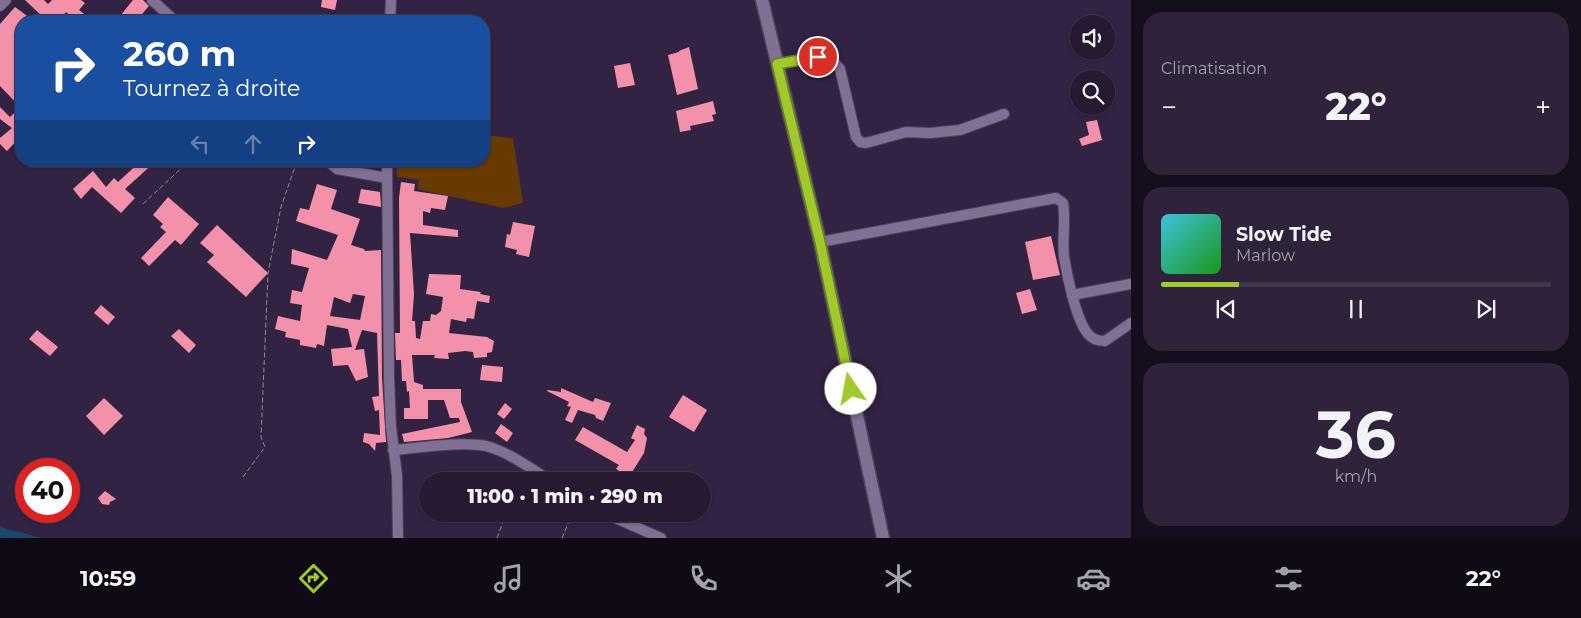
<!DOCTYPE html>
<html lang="fr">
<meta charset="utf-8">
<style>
body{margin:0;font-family:Montserrat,sans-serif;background:#2e233a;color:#f1f3f6;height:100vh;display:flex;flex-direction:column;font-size:19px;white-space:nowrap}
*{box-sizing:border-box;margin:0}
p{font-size:16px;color:#a4a1ac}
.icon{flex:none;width:28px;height:28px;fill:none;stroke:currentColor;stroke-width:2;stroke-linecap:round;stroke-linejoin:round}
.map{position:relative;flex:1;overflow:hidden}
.panel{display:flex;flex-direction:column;gap:12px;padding:12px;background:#150e1c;width:450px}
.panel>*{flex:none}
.guide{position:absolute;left:15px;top:15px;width:475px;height:152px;border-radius:20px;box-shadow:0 1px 4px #0004,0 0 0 1px #42384d;background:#1a4fa0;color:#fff;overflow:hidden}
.controls{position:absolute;left:1070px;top:15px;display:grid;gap:10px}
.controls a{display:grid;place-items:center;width:45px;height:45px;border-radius:50%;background:#261a32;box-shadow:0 1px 4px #0004,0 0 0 1px #42384d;font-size:25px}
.speed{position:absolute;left:15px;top:458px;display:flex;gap:10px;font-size:25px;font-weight:700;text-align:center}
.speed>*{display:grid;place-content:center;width:65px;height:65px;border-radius:50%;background:#261a32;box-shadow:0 1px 4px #0004,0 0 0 1px #42384d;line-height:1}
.speed .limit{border:8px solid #d22;background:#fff;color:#111}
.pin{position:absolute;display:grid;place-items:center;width:42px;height:42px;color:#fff;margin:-21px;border:2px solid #fff;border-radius:50%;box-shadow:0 1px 5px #0007}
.me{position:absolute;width:55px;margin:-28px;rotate:348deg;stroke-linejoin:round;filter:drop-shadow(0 0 4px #0008)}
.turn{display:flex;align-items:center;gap:18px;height:105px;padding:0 25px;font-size:22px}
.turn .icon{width:65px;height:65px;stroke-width:2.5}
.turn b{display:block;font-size:35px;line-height:42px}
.lanes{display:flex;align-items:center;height:48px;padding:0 25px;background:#0003;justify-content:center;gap:25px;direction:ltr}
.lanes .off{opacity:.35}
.big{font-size:38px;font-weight:800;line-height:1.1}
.panel .tile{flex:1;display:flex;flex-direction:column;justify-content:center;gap:8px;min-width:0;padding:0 18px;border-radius:20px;background:#2e233a}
.panel .dial{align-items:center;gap:0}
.dial b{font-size:65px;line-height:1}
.song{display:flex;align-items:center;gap:15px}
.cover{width:60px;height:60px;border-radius:8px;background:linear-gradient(135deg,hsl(190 70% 55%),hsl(120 70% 35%))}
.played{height:5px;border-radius:2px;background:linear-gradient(90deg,#a0c92b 20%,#42384d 20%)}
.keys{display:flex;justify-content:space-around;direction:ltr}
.heat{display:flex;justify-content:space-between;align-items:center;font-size:28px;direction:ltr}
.trip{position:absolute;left:419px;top:472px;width:292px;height:50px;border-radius:25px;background:#261a32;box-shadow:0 1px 4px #0004,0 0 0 1px #42384d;font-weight:800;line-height:50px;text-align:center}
.dock{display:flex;height:80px;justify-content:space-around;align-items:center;background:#0f0a14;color:#a4a1ac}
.dock .icon{width:35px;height:35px}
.dock .active{color:#a0c92b}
.dock b{font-size:22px;color:#f1f3f6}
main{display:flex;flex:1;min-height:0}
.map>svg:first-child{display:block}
.green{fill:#683a00}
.water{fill:#1c4869}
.building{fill:#f491aa;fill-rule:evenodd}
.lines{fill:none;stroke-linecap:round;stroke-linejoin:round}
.street-casing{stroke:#4e415c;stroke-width:12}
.secondary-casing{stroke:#4e415c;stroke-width:15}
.path{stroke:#90859f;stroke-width:1;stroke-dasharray:5 2.5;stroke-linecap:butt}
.street{stroke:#7f7094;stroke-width:10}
.secondary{stroke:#7f7094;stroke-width:12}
.route-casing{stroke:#68831c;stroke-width:12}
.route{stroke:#a0c92b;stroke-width:9}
</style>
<main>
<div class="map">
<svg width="1131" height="538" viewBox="0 0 1131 538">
<rect width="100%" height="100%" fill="#322343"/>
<polygon class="green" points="484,135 513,138 523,203 503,208 418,189 419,180 397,177 397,161 484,161"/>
<polygon class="water" points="0,527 42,538 0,538"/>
<g class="building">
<polygon points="25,0 44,0 48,4 52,0 81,0 85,3 79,10 88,17 84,21 77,21 66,12 58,21 47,21"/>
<polygon points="133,0 143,0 149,6 136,21 116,21"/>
<polygon points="322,0 337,0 335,10 321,7"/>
<polygon points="15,7 34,21 21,21 21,136 7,151 0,144 0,138 12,128 0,119 0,107 10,117 20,107 0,86 0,24"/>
<polygon points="689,47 698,89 677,95 668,55 679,52 679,51"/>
<polygon points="630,63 635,85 618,88 614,66"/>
<polygon points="713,101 716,114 712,115 714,121 690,126 691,130 680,132 676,111"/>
<polygon points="1097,120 1102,140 1082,146 1079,139 1089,135 1086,122"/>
<polygon points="141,161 156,161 125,189 135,198 121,213 92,187 81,199 73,189 93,171 106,187 114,178 118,182"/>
<polygon points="401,182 415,184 414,191 448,196 445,210 431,208 430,213 423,211 423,225 458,230 458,237 410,233 414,294 412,321 415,321 416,338 420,339 423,321 430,321 431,314 436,315 441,311 443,297 426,294 429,274 461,275 460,289 481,292 480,294 490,296 489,303 477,301 474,319 467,318 466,322 451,319 449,333 487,337 494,341 492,352 487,353 487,357 474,358 473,352 465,351 448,353 449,359 434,358 435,355 412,355 414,382 423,385 423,389 461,389 461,402 472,432 448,438 404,442 402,434 460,422 459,418 450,418 444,400 428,400 428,419 404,419 404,408 410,408 409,391 407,392 406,381 402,381 401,360 396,360 395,333 400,333 399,198"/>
<path d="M317,184L337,190L331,209L360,219L351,245L364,249L365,251L381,250L382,378L386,442L376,443L375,451L369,444L363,442L364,433L380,435L379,410L375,411L372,397L379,396L377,333L362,330L355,350L364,349L368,377L356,381L348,365L333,366L331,349L352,347L348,329L327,325L324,346L317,344L316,348L300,345V340L285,337L286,332L275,329L278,316L300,321L302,305L290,303L292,290L302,292L309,268L291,264L292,249L327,260L338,235L296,221L300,208L309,210ZM353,294L365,296L360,320L330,316L334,297L350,303Z"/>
<polygon points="361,189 380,192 381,207 358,203"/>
<polygon points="168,197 199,224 181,245 175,240 149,266 141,258 166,232 160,227 163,224 153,215"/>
<polygon points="513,222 535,226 529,257 516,254 517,250 505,247 507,234 510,235"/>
<polygon points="217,225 268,273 246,297 207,262 214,255 200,243"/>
<polygon points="1051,236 1060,275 1033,280 1025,242"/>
<polygon points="1030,289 1037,310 1022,314 1016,293"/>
<polygon points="101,305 115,317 108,325 94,313"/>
<polygon points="179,329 196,345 189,353 171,336"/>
<polygon points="37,330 58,347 50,356 29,339"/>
<polygon points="482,365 503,367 502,382 480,380"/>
<polygon points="561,388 593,402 595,398 611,403 603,421 596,418 595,415 578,410 572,423 565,420 571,407 567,406 569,402 547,391 548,390 561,392"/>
<polygon points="683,395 707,410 694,432 669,417"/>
<polygon points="104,398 123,416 104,435 86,416"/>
<polygon points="505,403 512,409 504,419 497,414"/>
<polygon points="501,424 513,433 507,442 495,433"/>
<polygon points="637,425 645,429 644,434 647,438 644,453 629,477 616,469 619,465 575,440 583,427 627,452 635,440 631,438"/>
<polygon points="105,491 116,499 110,502 109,505 102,504 98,498"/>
</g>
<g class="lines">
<defs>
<g id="street">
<polyline points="152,0 175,21"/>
<polyline points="0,6 6,0"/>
<polyline points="390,21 391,0"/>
<polyline points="777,64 818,57 831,59 840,69 856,137 860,142 866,143 906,132 930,133 960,130 1004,114"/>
<polyline points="328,161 337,169 387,178"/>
<polyline points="387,161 389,378 391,427 397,476 398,538"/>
<path d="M820,242L1056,198L1063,203C1066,221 1062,239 1064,257C1067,275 1076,320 1088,334C1092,339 1099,341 1105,341L1131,323"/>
<polyline points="1072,295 1131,284"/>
<path d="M393,450C420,448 461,441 486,446C509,452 531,469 551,481"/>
<polyline points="606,514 661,538"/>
</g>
<polyline id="secondary" points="762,0 820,242 883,538"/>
</defs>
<use href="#street" class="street-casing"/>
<use href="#secondary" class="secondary-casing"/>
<g class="path">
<polyline points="143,204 189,161"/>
<polyline points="243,477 265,447 261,437 268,273 281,207 297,161"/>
<polyline points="516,481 519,472"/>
<polyline points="497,538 506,514"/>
<polyline points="562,538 572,514"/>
</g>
<use href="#street" class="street"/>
<use href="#secondary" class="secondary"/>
</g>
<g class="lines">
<defs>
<polyline id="route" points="818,57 777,64 820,242 851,389"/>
</defs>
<use href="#route" class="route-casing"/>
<use href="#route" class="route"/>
</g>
</svg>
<div class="controls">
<a><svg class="icon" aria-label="sound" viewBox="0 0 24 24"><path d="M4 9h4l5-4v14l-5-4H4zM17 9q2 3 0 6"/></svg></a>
<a><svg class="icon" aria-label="search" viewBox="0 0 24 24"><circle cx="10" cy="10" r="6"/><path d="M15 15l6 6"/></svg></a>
</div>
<div class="speed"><div class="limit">40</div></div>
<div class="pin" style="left:818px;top:57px;background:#d93025"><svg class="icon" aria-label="arrive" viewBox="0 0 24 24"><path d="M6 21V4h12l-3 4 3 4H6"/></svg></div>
<svg class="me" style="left:851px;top:389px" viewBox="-20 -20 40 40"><circle r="19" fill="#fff"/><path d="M0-13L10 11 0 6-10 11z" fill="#a0c92b"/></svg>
<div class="trip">11:00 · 1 min · 290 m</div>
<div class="guide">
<div class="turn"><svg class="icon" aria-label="right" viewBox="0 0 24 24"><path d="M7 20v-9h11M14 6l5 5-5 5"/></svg><div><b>260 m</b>Tournez à droite</div></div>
<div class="lanes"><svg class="icon off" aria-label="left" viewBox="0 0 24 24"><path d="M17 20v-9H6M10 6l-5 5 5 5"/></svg><svg class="icon off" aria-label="ahead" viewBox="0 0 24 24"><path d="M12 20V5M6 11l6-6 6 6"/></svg><svg class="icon" aria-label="right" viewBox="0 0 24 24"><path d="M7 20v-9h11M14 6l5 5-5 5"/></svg></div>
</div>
</div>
<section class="panel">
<div class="tile"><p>Climatisation</p>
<div class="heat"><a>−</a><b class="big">22°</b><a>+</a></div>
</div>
<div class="tile">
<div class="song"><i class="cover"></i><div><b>Slow Tide</b><p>Marlow</p></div></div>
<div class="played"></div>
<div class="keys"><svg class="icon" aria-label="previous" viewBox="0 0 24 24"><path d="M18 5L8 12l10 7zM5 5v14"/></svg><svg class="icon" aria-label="pause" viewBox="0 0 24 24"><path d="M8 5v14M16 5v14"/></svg><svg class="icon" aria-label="next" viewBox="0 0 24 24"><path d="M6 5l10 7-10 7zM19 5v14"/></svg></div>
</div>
<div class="tile dial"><b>36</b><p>km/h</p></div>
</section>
</main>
<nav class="dock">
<b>10:59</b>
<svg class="icon active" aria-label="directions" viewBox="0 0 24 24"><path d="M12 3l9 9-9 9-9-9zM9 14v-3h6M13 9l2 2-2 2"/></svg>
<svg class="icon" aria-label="music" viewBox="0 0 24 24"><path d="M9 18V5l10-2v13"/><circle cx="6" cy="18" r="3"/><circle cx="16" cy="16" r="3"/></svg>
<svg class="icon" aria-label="phone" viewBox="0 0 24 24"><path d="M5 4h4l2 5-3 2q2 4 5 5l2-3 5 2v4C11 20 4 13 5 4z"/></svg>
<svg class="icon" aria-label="climate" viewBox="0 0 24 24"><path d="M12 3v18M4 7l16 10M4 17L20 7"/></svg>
<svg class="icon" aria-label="car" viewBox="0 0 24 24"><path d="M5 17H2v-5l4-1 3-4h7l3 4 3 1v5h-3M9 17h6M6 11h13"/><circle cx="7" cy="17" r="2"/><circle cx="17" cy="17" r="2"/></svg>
<svg class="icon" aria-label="filters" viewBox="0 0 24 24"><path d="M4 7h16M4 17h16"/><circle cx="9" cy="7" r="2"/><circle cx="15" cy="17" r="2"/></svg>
<b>22°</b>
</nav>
